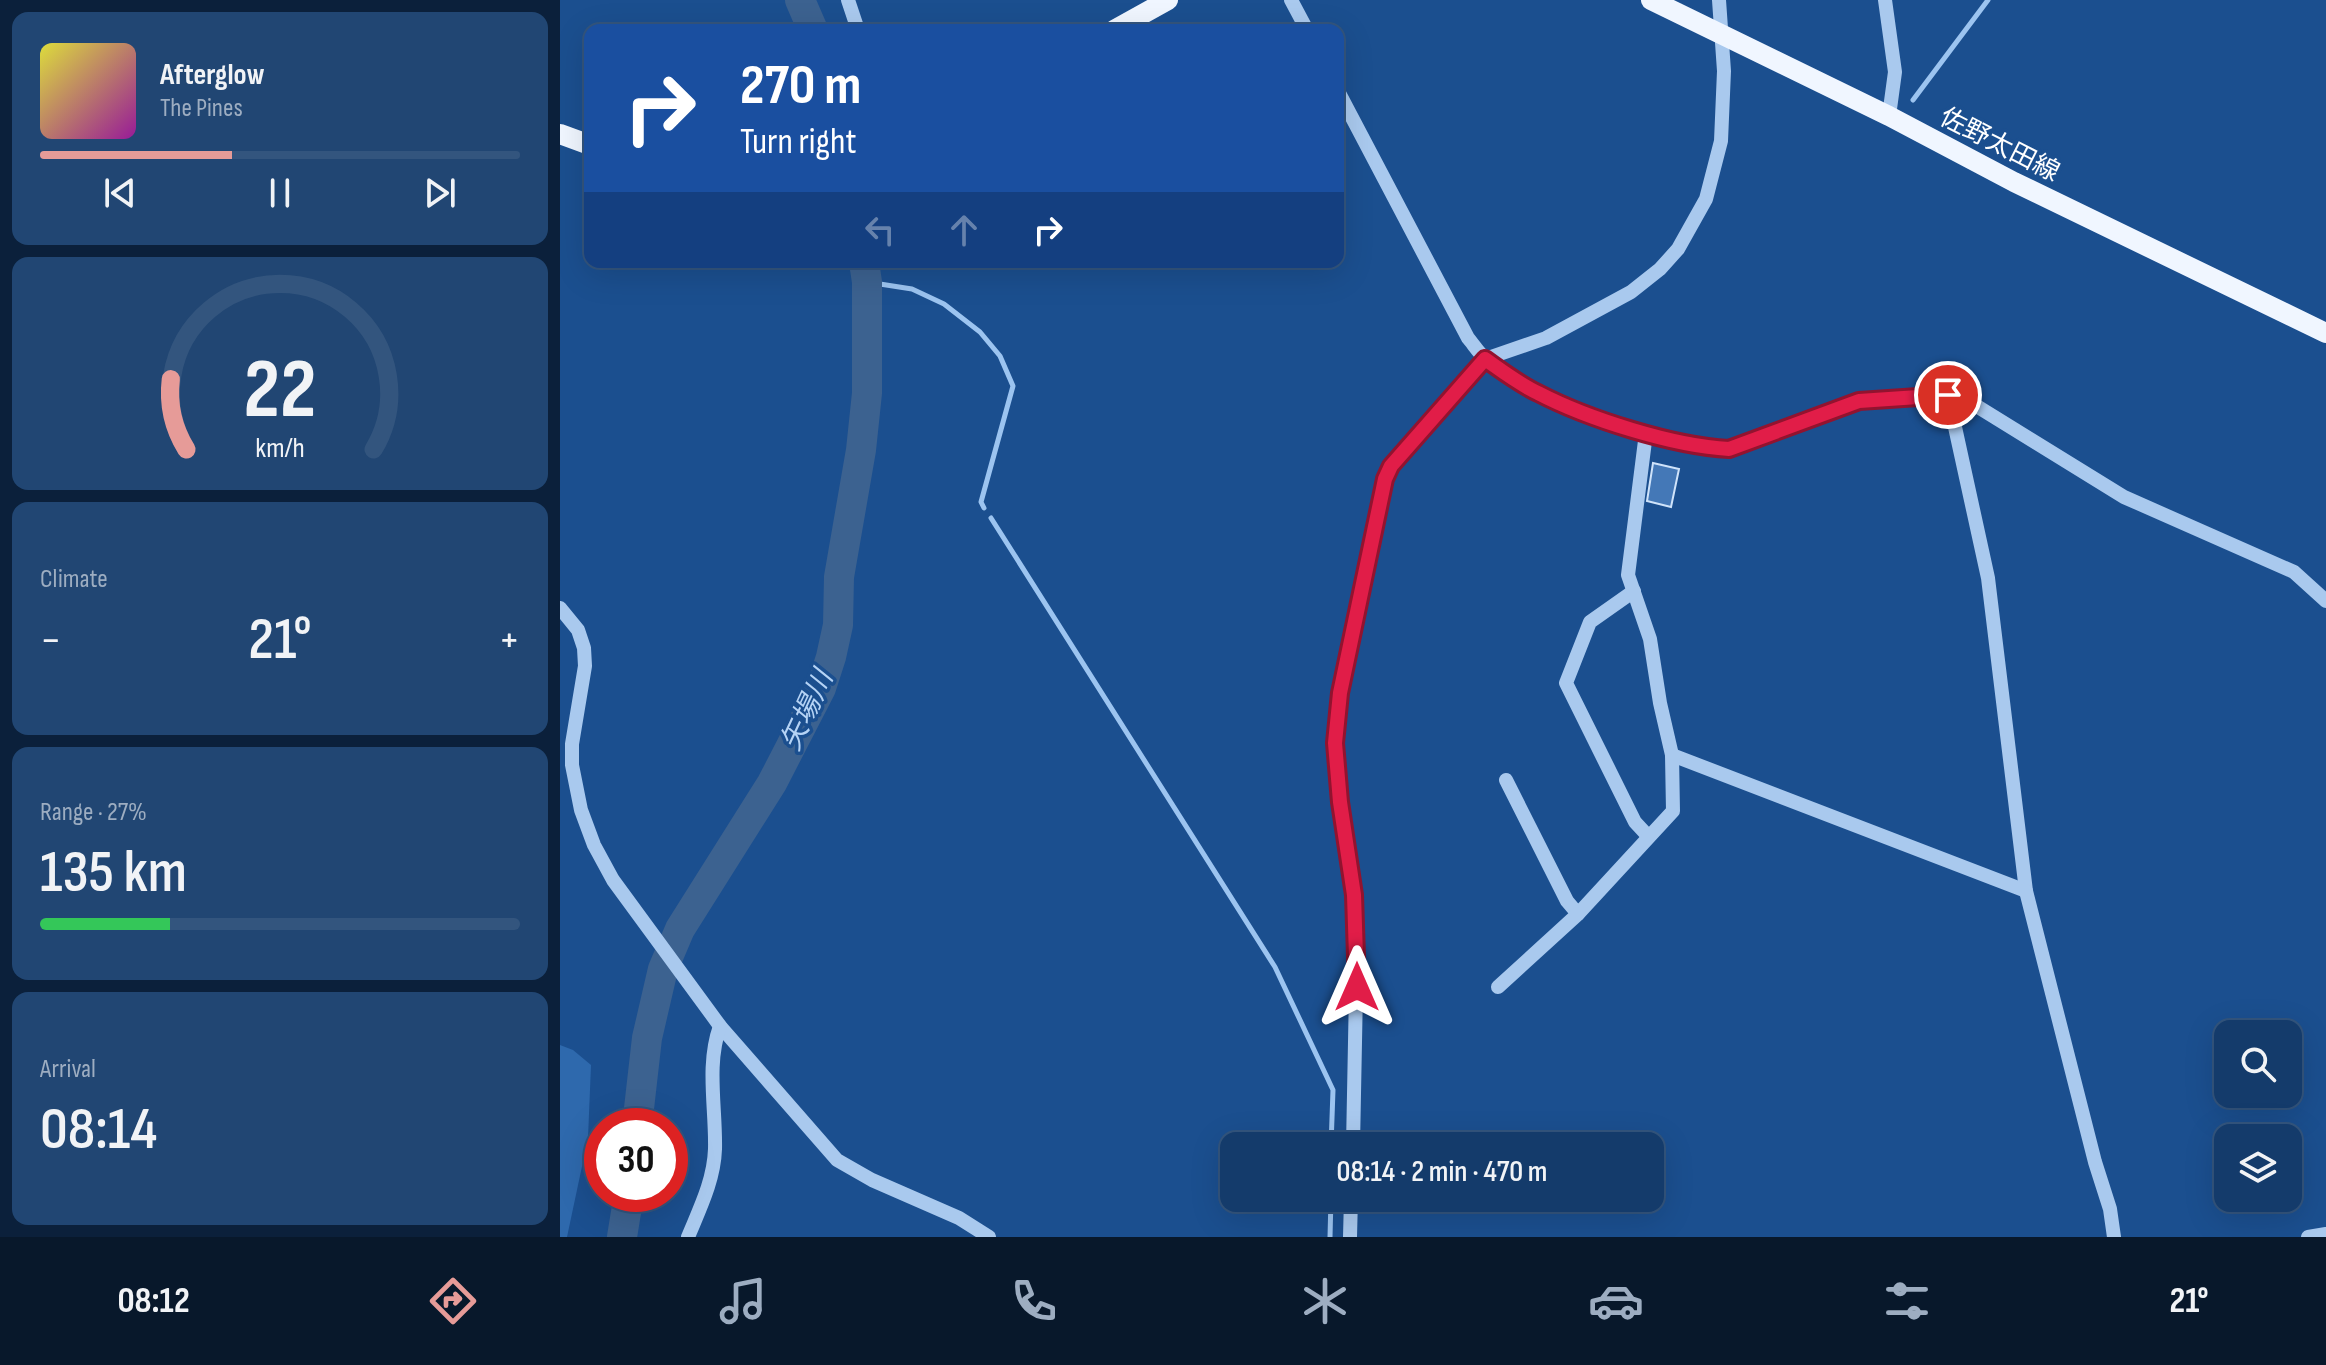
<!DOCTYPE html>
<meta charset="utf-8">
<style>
body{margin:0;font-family:"Sofia Sans Condensed","Noto Sans JP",sans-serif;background:#214673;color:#f1f3f6;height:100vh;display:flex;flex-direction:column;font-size:30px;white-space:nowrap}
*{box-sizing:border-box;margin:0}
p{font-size:26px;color:#9dadc1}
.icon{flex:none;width:44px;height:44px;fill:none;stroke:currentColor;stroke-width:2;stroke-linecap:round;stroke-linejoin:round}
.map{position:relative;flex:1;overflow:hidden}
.drawer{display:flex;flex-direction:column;gap:12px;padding:12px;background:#0b203b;width:560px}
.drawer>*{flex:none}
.top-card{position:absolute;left:24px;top:24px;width:760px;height:244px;border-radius:16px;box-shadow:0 8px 32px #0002,0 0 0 2px #33557e;background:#1a4fa0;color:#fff;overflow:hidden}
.fabs{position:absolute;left:1654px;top:1020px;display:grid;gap:16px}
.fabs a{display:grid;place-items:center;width:88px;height:88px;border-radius:16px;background:#143b6b;box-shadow:0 8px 32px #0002,0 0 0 2px #33557e;font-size:40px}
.speed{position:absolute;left:24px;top:1108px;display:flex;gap:16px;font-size:40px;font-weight:700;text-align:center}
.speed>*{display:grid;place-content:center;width:104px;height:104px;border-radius:50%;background:#143b6b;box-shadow:0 8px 32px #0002,0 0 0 2px #33557e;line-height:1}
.speed .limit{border:12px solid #d22;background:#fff;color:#111}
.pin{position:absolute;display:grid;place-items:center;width:68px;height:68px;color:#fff;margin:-34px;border:4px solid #fff;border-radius:50%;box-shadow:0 2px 8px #0007}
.me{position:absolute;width:88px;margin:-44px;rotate:0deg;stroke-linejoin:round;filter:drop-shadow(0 0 6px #0008)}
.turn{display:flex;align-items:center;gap:28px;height:168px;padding:0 24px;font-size:36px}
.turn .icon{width:104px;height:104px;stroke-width:2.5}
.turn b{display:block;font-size:56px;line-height:68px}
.lanes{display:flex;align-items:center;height:76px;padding:0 24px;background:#0003;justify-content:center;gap:40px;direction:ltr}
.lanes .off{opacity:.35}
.big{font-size:60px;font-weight:600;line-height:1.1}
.drawer .tile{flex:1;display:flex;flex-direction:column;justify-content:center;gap:12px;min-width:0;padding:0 28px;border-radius:16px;background:#214673}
.drawer .dial{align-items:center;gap:0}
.dial svg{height:208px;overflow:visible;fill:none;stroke:#33557e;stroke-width:7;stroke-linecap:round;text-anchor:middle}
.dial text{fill:#f1f3f6;stroke:none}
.song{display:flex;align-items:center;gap:24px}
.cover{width:96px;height:96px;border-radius:12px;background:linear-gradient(135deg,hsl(60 70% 55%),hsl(300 70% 35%))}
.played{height:8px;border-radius:4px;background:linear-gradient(90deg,#e69b98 40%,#33557e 40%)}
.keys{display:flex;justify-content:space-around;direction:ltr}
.heat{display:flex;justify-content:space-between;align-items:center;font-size:44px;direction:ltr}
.charge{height:12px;border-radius:6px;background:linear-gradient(90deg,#34c759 27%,#33557e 0)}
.trip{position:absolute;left:660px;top:1132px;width:444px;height:80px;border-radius:16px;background:#143b6b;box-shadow:0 8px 32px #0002,0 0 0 2px #33557e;font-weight:600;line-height:80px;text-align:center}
.tab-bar{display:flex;height:128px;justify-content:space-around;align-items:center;background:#08182b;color:#9dadc1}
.tab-bar .icon{width:56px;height:56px}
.tab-bar .on{color:#e69b98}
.tab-bar b{font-size:36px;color:#f1f3f6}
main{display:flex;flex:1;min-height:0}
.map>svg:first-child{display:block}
.green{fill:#2e69ad}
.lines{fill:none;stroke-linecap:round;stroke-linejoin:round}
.stream{stroke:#9cc4f0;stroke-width:5}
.river{stroke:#3c6290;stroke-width:30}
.building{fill:#4478b7;stroke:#cfe3fa;stroke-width:2}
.minor{stroke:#a9c9ee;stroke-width:14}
.major{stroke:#f0f6ff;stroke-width:20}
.route-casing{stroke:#92132f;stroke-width:20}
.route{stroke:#e11d48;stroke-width:14}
.labels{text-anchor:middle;stroke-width:7;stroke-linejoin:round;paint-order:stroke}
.street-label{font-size:26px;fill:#fff;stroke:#1b4f8f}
.water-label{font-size:28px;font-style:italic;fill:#b5d3f5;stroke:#1b4f8f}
</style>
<main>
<section class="drawer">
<div class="tile">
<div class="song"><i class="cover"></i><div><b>Afterglow</b><p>The Pines</p></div></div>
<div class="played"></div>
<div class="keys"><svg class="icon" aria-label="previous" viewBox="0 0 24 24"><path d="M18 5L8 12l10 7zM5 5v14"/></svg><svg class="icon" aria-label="pause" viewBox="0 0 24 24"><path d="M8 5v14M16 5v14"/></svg><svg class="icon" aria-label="next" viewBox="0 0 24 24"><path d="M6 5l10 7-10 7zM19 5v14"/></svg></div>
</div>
<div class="tile dial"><svg viewBox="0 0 100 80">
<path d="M14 69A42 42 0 1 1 86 69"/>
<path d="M14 69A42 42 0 0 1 8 42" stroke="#e69b98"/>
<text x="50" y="56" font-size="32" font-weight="700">22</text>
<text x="50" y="72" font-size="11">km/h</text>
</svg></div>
<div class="tile"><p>Climate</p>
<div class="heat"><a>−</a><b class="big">21°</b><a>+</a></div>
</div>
<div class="tile"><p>Range · 27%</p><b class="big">135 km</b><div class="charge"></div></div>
<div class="tile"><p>Arrival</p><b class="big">08:14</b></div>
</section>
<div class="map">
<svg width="1766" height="1237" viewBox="0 0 1766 1237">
<rect width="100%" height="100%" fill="#1b4f8f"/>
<polygon class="green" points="0,1045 13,1050 31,1065 28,1138 7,1237 0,1237"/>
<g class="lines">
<g class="stream">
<polyline points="1353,100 1428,0"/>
<polyline points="307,282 352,289 384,304 420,332 440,356 453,386 421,502 424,508"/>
<polyline points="431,518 715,967 773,1090 771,1146"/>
<polyline points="770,1237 771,1198"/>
</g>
<g class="river">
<polyline points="240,0 253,30"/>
<polyline points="77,1126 87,1038 103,969 120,929 212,783 261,688 271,657 278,625 279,577 301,450 307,393 307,282 304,262"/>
<polyline points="62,1237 69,1194"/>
</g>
</g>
<polygon class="building" points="1093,463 1119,469 1111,507 1087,501"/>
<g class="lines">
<g class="minor">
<polyline points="288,0 298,30"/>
<polyline points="731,0 747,30"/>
<polyline points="1325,0 1335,72 1329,116"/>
<path d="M778,91L908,338C914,345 920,355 928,361C983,406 1098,445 1169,449L1299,401L1370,395L1402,397L1564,497L1734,572L1766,601"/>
<polyline points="1388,395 1428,578 1466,891 1535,1162 1550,1209 1554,1237"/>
<polyline points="1074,591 1030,622 1006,683 1075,822 1088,836"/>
<polyline points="0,608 18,630 24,648 25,666 12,744 12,765 21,810 34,845 53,880 160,1026 277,1160 312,1180 399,1218 429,1237"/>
<polyline points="1112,755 1466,891"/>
<polyline points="946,780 1007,901 1018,914"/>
<polyline points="938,987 1018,914 1113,811 1112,755 1100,703 1090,639 1068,575 1086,433"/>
<polyline points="793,1146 797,938 794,895 776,768 775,743 780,693 825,479 831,466 925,359 986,338 1071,292 1100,269 1118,249 1146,199 1161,141 1164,71 1159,0"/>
<path d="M128,1237C140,1208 154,1180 155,1149C156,1108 146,1065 160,1026"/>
<polyline points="790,1237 791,1198"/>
<polyline points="1748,1237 1766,1234"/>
</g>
<g class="major">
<polyline points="1091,0 1329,116 1454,182 1766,333"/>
<polyline points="554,30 608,0"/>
<polyline points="0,134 30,145"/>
</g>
</g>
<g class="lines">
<defs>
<path id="route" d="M797,987L794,895L780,802L775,743L780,693L825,479L831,466L925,359C942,371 959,384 978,393C1028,419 1113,446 1169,449L1299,401L1388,395"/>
</defs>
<use href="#route" class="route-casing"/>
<use href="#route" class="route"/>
</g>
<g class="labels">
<g class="street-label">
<text transform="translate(1440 144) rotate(27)" y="9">佐野太田線</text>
</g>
<g class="water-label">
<text transform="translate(246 710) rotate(-65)" y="10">矢場川</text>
</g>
</g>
</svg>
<div class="fabs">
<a><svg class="icon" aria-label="search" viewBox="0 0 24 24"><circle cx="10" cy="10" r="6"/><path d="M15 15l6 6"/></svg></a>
<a><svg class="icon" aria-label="layers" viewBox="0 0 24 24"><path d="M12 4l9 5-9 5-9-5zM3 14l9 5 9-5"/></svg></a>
</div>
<div class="speed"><div class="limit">30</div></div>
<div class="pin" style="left:1388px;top:395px;background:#d93025"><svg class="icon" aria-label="arrive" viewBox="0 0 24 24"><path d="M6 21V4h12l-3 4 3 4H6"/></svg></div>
<svg class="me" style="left:797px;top:987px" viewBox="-20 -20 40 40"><path d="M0-17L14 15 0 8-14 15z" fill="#e11d48" stroke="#fff" stroke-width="4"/></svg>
<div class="trip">08:14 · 2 min · 470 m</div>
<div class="top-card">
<div class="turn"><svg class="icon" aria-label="right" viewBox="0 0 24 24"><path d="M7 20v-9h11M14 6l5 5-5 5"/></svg><div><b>270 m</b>Turn right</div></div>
<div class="lanes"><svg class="icon off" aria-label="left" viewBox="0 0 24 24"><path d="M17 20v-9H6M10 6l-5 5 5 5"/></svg><svg class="icon off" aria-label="ahead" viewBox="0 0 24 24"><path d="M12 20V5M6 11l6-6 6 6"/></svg><svg class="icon" aria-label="right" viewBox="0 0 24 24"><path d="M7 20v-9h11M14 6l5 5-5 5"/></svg></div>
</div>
</div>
</main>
<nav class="tab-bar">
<b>08:12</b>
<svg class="icon on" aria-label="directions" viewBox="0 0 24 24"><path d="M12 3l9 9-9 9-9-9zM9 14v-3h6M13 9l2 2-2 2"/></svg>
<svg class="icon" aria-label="music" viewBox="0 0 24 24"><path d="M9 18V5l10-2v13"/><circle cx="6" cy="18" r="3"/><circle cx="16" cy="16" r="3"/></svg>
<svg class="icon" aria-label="phone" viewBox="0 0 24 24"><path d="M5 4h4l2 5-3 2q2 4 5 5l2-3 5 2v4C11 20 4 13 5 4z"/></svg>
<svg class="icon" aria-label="climate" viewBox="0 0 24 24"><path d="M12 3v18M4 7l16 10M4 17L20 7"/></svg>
<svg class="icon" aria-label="car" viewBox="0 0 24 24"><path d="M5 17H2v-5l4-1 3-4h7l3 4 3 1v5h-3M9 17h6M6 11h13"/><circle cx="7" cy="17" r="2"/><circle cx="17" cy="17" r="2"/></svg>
<svg class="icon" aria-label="filters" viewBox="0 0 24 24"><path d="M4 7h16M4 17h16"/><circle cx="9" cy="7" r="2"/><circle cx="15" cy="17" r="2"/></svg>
<b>21°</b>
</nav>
